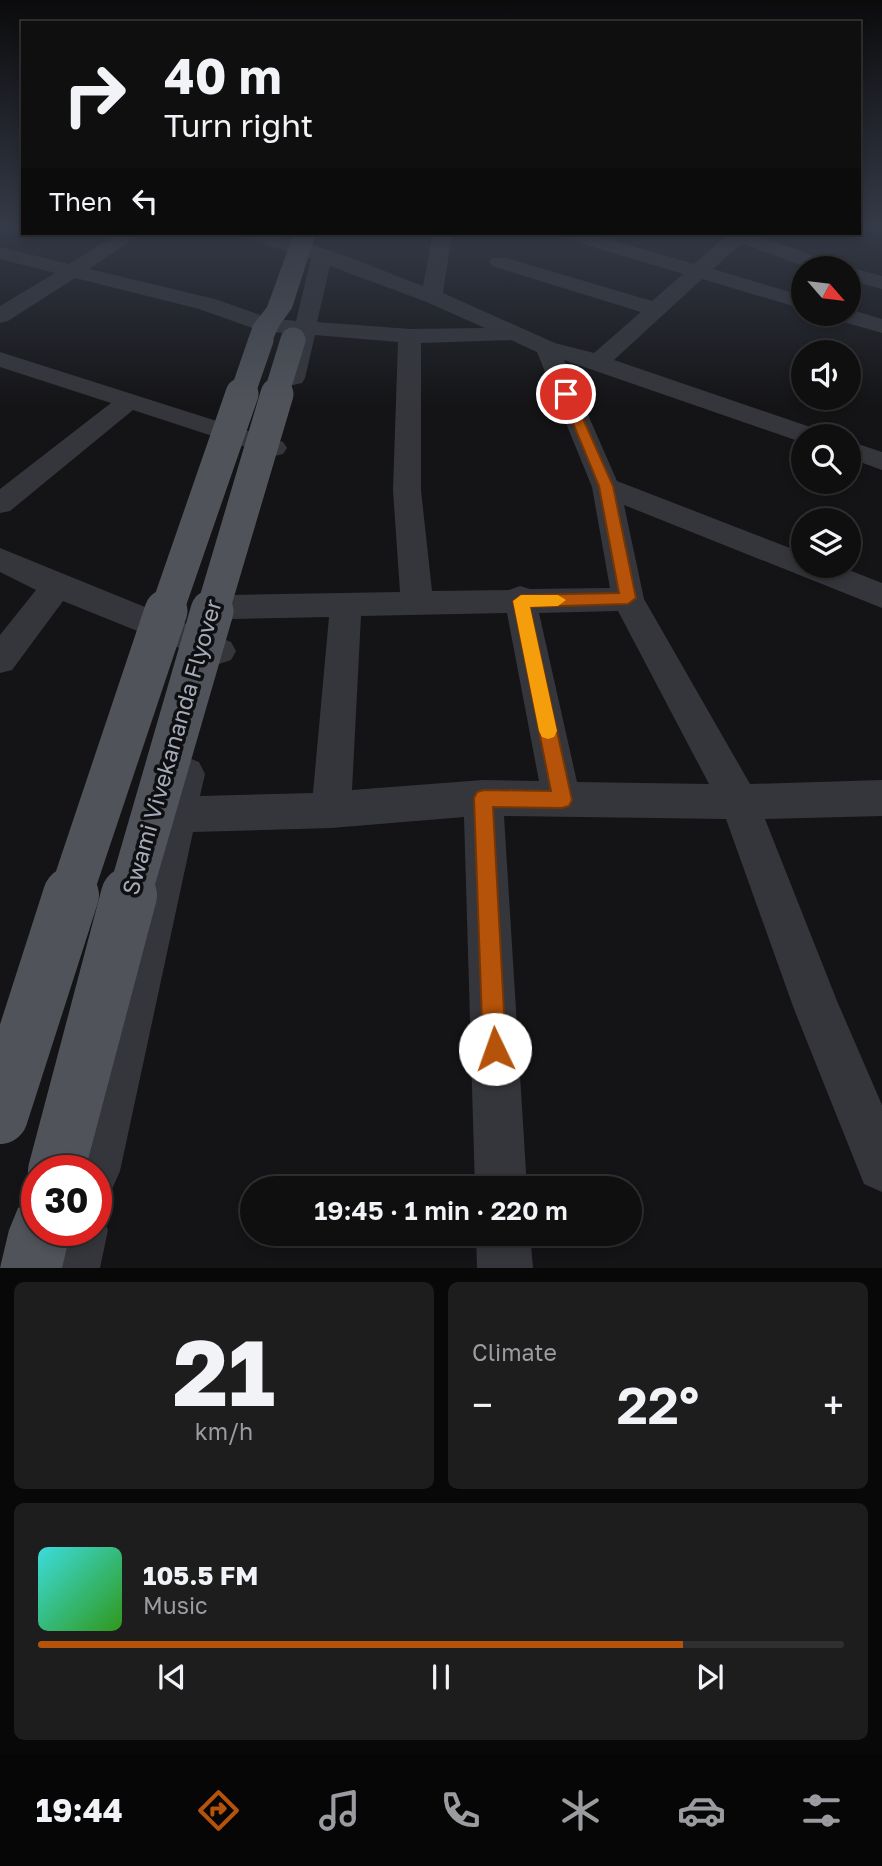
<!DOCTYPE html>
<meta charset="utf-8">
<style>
body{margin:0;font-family:"Golos Text",sans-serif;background:#1d1d1e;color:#f1f3f6;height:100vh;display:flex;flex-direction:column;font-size:26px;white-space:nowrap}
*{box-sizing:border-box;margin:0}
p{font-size:23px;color:#9b9c9f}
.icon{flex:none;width:38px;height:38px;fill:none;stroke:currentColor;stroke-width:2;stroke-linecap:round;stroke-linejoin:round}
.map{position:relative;height:1268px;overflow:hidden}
.side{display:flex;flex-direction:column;gap:14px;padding:14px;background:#080809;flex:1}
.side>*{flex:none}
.hud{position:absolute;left:21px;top:21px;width:840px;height:214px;border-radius:0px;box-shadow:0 4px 10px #0003,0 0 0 2px #2f2f30;background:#0f0f10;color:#f1f3f6;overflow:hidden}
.needle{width:46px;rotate:118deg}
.controls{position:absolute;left:791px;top:256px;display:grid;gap:14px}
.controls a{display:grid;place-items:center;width:70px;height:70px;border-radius:50%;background:#0f0f10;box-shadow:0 4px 10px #0003,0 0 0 2px #2f2f30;font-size:35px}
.speed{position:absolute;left:21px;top:1155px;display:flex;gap:14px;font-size:35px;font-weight:700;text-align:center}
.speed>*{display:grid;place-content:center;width:91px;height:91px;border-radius:50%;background:#0f0f10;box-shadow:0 4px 10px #0003,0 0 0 2px #2f2f30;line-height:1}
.speed .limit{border:10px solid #d22;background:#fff;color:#111}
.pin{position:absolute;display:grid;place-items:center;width:60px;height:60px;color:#fff;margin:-30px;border:4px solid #fff;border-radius:50%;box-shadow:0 2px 7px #0007}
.me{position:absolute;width:77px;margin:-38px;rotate:357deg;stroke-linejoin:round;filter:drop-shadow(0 0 5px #0008)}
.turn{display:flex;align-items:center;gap:24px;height:147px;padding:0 28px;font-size:32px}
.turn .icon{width:91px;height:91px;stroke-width:2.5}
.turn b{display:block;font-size:49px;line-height:60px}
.then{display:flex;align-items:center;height:66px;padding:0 28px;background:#0003;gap:14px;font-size:26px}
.big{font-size:52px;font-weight:600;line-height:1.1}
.side .card{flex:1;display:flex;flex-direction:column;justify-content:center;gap:10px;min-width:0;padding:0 24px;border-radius:10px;background:#1d1d1e}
.side .dial{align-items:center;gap:0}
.dial b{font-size:91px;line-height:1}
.song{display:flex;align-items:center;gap:21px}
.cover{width:84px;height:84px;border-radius:10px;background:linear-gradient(135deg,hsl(180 70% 55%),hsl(110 70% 35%))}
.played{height:7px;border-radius:4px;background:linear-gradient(90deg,#b45309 80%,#2f2f30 80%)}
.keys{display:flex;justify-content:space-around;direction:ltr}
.heat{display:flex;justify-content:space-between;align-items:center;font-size:38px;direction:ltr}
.side .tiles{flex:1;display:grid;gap:14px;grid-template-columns:1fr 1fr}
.card:last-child{grid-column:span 2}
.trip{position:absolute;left:240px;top:1176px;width:402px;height:70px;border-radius:35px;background:#0f0f10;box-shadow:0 4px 10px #0003,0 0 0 2px #2f2f30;font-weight:600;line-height:70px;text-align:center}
.menu{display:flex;height:112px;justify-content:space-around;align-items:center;background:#060606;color:#9b9c9f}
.menu .icon{width:49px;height:49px}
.menu .current{color:#b45309}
.menu b{font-size:32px;color:#f1f3f6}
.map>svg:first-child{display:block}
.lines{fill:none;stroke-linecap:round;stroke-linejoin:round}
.minor{fill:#35363b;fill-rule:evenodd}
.major{fill:#50535a;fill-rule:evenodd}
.major-bridge-far3{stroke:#50535a;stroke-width:25}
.major-bridge-far2{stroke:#50535a;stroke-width:33}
.major-bridge-far1{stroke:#50535a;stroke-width:43}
.major-bridge{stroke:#50535a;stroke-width:56}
.route{fill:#b45309;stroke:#753606;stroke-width:2}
.slow{fill:#f59e0b}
.labels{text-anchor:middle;stroke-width:7;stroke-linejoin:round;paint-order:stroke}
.street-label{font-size:23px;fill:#a4aab7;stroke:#0f0f11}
</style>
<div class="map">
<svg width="882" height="1268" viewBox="0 0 882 1268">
<rect width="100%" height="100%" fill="#141416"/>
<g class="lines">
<g class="minor">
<path d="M119,233H142L89,269L215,299L269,318L296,321L311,259L241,237L239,233C302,233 364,264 423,286L433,233H452L443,293L555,343L594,353L641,312L492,266L489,262L492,258H506L652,301L683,274L561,237L559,233H588L694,264L726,236L725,233H751L837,264L840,268H808L742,243L713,269L803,296V309L702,279L614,360L819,430L823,436H803V442H801L564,360L617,481L803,553V565H836L882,583V608L624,505L644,599L750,784L882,780V816L765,819L837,1001L882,1105V1192L864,1184L794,1009L726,819L504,816L527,1188H475L464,817L331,828L193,832L120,1171L112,1189L96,1196V1171H68L155,815L173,762L186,757L199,762L205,774L200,796L313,793L329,617L231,619L220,616L215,607L220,598L231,595L400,592L393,490L398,342L315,335L305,378L302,383L293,385L284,383L281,378L292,334L258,330L199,309L75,278L8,321L0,323V306L55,273L0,259V247L69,264ZM330,266L424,301L485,328L410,329L317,322ZM511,340L537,352L592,487L610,588L530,589L520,586L509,590L432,591L421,490V343ZM618,611L709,784L577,782L539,613ZM507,613L539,781L483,780L352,790L361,616Z"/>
<polygon points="849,267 882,276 882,289 849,280 849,268 845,268"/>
<polygon points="849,309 882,319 882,333 830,318 827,313 849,313"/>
<polygon points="0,352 283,442 287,448 283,454 274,456 133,410 10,511 0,513 0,489 111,403 0,367"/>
<polygon points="849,441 882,452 882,470 849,458"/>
<polygon points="0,548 231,642 236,651 231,660 219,664 63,601 12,670 0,673 0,635 36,590 0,572"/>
<polygon points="96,1209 100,1211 108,1230 100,1268 44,1268 54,1230 96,1230"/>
<polygon points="476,1234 530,1234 533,1268 477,1268"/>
</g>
<g class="major">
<polygon points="294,233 316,233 292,308 279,326 270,346 261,348 252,346 248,340 253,325 267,307"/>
<polygon points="37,1200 37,1230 71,1230 62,1268 0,1268 9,1230 18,1208"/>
</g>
<g class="major-bridge-far3">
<polyline points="242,395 261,340"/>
<polyline points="276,395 293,340"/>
</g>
<g class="major-bridge-far2">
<polyline points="166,613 242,394"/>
<polyline points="212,613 277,394"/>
</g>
<g class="major-bridge-far1">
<polyline points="70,897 166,611"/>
<polyline points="129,897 212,611"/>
</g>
<g class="major-bridge">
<polyline points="0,1116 71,895"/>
<polyline points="56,1171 129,895"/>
</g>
</g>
<linearGradient id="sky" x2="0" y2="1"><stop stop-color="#0b0b0c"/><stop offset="0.56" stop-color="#343a47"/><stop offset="1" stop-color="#343a47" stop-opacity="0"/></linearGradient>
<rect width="882" height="406" fill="url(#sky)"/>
<polygon class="route" points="566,391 572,394 613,486 636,598 628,604 530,607 572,800 569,806 562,808 493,807 506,1049 503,1057 495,1060 487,1057 483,1049 474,798 477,792 484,790 551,791 513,601 521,595 619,593 599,486 561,394"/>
<polygon class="slow" points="521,595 558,595 566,600 558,606 530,607 557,731 554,737 548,739 542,737 539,731 513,601"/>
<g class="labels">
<g class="street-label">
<text transform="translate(172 747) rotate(-74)" y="8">Swami Vivekananda Flyover</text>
</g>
</g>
</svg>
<div class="controls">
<a><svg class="needle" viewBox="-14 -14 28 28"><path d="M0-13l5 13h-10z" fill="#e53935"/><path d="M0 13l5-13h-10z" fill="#9b9c9f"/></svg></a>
<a><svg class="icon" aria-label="sound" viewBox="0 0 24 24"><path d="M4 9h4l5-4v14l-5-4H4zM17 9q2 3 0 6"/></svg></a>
<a><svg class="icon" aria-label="search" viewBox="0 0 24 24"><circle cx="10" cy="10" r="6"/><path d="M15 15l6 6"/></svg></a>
<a><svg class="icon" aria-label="layers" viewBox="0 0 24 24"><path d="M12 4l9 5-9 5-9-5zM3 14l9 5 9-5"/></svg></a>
</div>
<div class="speed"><div class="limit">30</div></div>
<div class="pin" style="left:566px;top:394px;background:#d93025"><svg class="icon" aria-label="arrive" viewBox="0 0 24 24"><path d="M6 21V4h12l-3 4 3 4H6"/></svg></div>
<svg class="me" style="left:495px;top:1049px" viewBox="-20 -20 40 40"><circle r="19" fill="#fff"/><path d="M0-13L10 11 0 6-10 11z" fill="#b45309"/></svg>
<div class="trip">19:45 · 1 min · 220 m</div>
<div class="hud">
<div class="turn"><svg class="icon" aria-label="right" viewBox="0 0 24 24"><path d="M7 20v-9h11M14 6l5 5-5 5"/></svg><div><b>40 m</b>Turn right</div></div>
<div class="then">Then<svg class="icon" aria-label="left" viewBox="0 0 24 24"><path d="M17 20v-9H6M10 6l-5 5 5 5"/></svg></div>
</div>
</div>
<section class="side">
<div class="tiles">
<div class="card dial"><b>21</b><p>km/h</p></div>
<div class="card"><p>Climate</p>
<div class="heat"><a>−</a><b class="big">22°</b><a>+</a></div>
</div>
<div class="card">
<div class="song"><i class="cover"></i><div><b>105.5 FM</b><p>Music</p></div></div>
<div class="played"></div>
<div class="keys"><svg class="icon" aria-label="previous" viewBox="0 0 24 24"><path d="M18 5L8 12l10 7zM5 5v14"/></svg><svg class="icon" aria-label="pause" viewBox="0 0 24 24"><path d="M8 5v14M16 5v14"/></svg><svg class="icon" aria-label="next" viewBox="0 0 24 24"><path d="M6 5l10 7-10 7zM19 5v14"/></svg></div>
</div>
</div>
</section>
<nav class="menu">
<b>19:44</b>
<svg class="icon current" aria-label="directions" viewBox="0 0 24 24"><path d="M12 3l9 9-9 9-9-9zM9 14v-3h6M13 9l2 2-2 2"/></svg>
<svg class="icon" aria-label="music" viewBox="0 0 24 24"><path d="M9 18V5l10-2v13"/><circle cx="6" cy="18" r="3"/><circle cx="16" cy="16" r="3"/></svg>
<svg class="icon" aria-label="phone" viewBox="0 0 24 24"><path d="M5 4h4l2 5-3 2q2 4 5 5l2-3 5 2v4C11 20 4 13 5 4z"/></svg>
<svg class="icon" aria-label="climate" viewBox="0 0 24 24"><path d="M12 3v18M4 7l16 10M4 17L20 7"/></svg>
<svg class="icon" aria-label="car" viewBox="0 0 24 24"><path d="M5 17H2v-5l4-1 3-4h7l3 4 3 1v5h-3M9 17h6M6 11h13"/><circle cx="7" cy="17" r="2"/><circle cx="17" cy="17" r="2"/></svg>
<svg class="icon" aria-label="filters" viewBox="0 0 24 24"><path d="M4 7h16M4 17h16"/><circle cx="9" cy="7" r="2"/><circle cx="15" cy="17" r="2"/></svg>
</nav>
